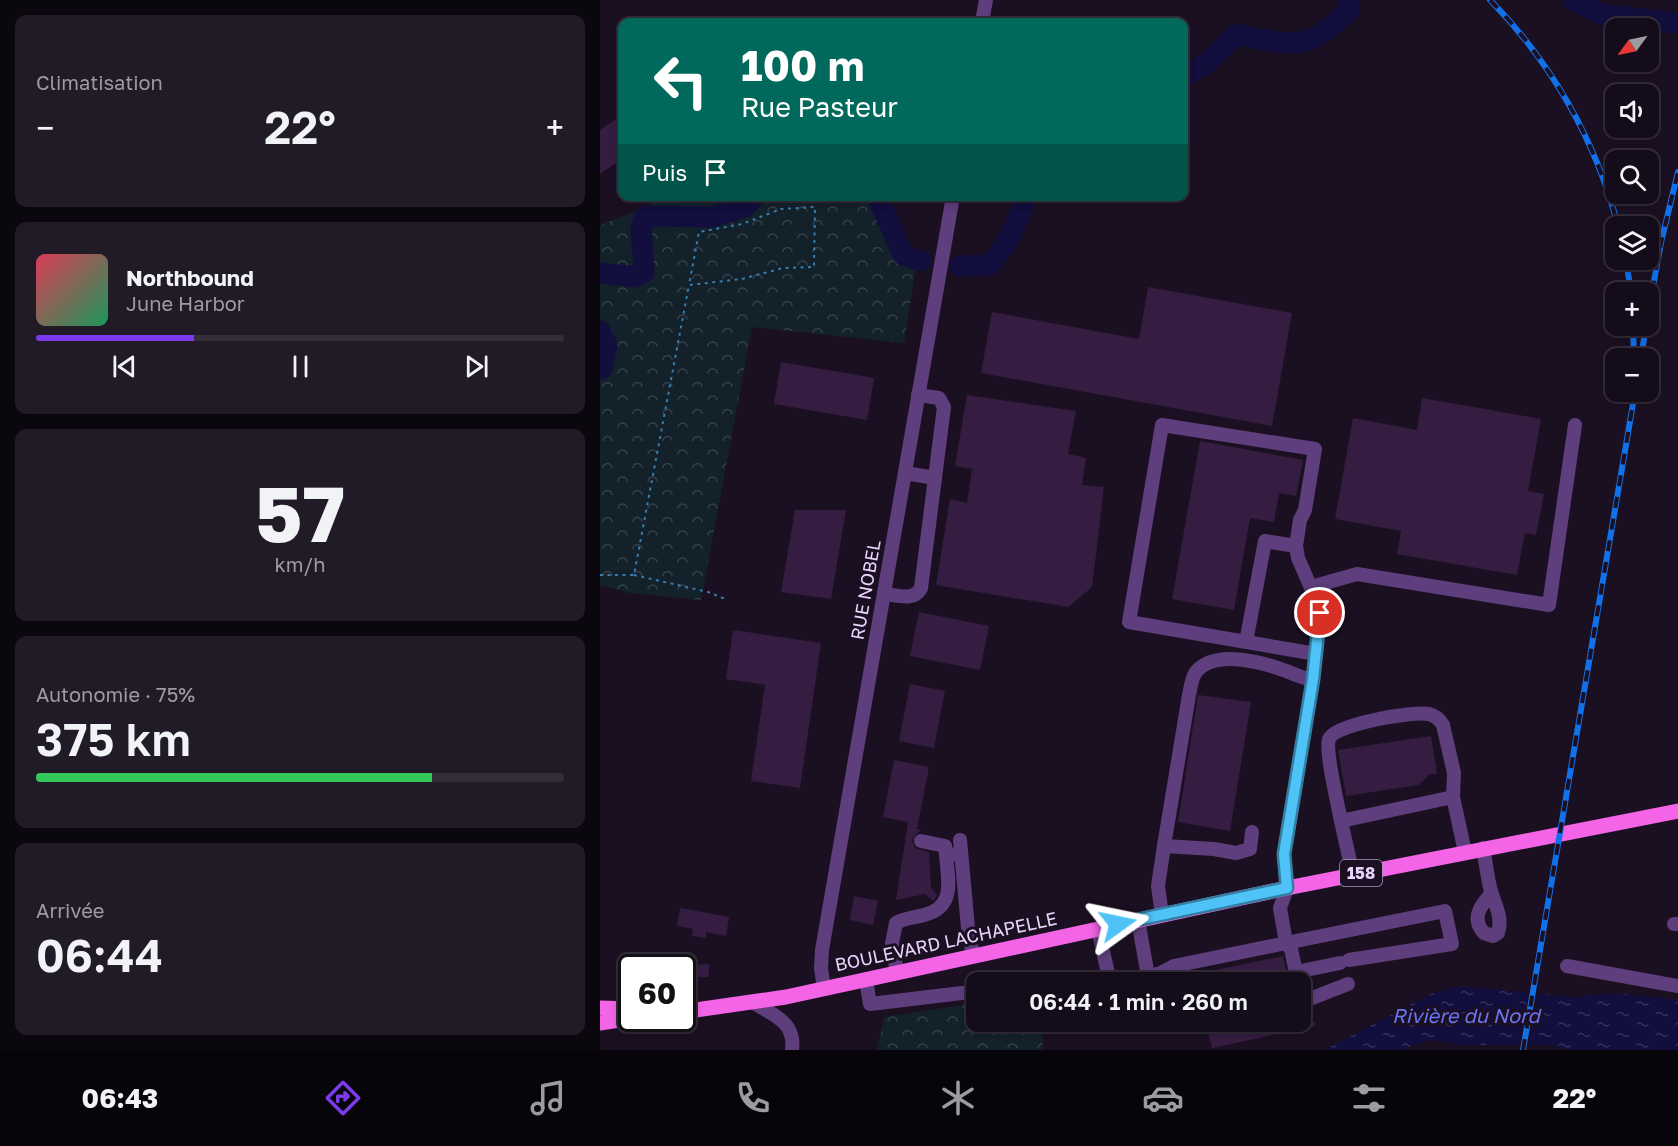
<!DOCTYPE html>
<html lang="fr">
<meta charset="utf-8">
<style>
body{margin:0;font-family:"Golos Text",sans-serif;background:#211a27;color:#f1f3f6;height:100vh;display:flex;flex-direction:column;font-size:22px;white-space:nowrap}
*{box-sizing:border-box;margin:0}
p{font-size:20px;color:#9d9ba2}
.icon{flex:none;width:33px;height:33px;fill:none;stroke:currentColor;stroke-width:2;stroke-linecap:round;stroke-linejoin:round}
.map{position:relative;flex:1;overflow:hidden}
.sheet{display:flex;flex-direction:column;gap:15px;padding:15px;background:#0b070e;width:600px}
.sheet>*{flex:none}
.top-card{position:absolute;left:18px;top:18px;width:570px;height:183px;border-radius:12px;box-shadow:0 3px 9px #0003,0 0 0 2px #332c39;background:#00695c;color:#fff;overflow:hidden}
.needle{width:39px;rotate:237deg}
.fabs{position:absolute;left:1005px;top:18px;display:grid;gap:12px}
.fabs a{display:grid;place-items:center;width:54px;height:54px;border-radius:12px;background:#140c1a;box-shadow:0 3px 9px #0003,0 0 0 2px #332c39;font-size:30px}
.speed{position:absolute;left:18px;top:954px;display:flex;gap:12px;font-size:30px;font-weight:700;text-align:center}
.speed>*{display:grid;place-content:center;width:78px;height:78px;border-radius:50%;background:#140c1a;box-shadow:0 3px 9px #0003,0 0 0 2px #332c39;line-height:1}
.speed .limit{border:3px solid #111;border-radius:9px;background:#fff;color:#111}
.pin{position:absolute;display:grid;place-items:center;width:51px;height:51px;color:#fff;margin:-26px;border:3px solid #fff;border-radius:50%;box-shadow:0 2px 6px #0007}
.me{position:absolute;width:66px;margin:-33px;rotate:78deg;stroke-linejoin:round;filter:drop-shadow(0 0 4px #0008)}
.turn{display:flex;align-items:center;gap:21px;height:126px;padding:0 24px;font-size:27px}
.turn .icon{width:78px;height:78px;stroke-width:2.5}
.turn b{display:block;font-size:42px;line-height:51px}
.then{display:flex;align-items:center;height:57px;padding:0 24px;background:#0003;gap:12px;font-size:22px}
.big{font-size:45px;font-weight:600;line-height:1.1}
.sheet .tile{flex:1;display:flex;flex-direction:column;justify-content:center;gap:9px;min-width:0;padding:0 21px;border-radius:12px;background:#211a27}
.sheet .dial{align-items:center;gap:0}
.dial b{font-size:78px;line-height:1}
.song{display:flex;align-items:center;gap:18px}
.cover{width:72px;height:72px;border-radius:9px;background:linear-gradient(135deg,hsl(350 70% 55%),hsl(150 70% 35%))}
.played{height:6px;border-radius:3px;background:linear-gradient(90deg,#7c3aed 30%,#332c39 30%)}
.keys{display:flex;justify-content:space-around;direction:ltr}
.heat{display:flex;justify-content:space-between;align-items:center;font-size:33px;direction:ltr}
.charge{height:9px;border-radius:4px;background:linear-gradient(90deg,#34c759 75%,#332c39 0)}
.trip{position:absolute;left:366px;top:972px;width:345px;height:60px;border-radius:12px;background:#140c1a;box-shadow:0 3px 9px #0003,0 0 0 2px #332c39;font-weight:600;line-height:60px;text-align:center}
.tab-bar{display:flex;height:96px;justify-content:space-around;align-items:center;background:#08050a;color:#9d9ba2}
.tab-bar .icon{width:42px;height:42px}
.tab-bar .selected{color:#7c3aed}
.tab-bar b{font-size:27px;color:#f1f3f6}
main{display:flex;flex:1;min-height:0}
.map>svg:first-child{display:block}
.forest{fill:url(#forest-crowns)}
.water{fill:url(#water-ripples)}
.pier{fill:#1b1022}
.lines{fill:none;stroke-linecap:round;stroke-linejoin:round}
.river{stroke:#120e3d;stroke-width:21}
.building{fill:#351d41}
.path{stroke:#387dab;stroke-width:2;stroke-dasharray:3 4.5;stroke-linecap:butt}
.minor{stroke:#5e3e7d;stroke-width:14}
.major{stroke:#f364e6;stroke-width:15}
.rail-casing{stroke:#1270e9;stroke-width:6}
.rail{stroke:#1b1022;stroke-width:4;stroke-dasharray:11;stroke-linecap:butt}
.route-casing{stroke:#337fa1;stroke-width:15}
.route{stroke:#4fc3f7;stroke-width:10}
.labels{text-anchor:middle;stroke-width:6;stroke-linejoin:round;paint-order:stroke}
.shield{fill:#1b1022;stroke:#ad99bb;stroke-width:1.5}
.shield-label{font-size:16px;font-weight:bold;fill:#ebd4fc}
.street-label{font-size:18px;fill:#ebd4fc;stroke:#1b1022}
.water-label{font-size:20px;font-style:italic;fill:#6a74f3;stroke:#1b1022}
</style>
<main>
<section class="sheet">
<div class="tile"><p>Climatisation</p>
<div class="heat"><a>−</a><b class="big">22°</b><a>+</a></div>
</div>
<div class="tile">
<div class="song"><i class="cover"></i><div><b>Northbound</b><p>June Harbor</p></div></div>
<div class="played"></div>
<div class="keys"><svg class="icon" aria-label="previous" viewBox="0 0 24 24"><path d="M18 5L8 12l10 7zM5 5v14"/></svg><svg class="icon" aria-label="pause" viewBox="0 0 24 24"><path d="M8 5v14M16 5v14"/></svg><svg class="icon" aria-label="next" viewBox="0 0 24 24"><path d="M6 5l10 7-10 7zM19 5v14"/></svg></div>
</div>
<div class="tile dial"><b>57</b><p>km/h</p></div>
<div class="tile"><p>Autonomie · 75%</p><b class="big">375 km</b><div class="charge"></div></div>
<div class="tile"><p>Arrivée</p><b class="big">06:44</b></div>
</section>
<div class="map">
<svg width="1078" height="1050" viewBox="0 0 1078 1050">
<defs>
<pattern id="forest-crowns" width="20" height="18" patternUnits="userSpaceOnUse" patternTransform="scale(1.5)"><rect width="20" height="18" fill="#13212b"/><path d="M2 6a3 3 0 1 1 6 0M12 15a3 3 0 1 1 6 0" fill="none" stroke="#36404b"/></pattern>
<pattern id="water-ripples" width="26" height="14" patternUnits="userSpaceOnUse" patternTransform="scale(1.5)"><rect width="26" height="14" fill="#120e3d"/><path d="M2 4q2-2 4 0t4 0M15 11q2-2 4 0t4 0" fill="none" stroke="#35305a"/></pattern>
</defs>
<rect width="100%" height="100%" fill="#1b1022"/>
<g class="forest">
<polygon points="59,196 273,197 273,202 316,265 304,343 152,327 101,600 30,593 0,585 0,225 47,207"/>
<polygon points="376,1003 376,1022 444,1022 442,1050 277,1050 284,1017"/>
</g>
<polygon class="water" points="858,986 975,997 1013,993 1078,1000 1078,1050 972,1050 948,1045 864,1045 832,1040 811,1046 803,1050 724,1050 831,994"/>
<polygon class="pier" points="929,990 938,991 928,1048 918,1048"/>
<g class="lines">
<g class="river">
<polyline points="973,0 1003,15 1078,23"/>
<path d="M584,77L604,65L637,34C655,39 684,45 702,42C717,40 738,21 749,11L748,0"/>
<polyline points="277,196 303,255 321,261"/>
<polyline points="360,266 390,265 409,239 427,196"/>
<polyline points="0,273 35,277 44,272 41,226 46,216 112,217 145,207 155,196"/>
<polyline points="0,331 7,345 2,368 0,369"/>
</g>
</g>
<g class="building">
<polygon points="22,115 22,159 0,174 0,130"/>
<polygon points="548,287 692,313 672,426 381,373 392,312 539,339"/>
<polygon points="181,362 274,378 267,420 174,404"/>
<polygon points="367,395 476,411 468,454 486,458 482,485 504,487 492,587 468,607 336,585 350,499 367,503 372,469 355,466"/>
<polygon points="822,398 941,419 928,491 944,494 936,535 925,533 917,575 797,554 801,531 735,519 753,418 817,430"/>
<polygon points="600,441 703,460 696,496 679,493 674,522 650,518 634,610 572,599"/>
<polygon points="195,510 246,510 231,599 181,592"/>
<polygon points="319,612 389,626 380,670 310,656"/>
<polygon points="133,630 221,643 200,788 151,781 165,685 126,679"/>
<polygon points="310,684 345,691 334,748 299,741"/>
<polygon points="598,695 651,702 630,831 578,822"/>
<polygon points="831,736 837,774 830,774 818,785 746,796 738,750"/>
<polygon points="294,760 329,767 317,829 321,829 312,840 315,848 329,852 331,887 337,895 333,901 325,894 296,900 308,822 283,817"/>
<polygon points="254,896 278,901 273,925 250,920"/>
<polygon points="80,908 129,917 126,936 106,932 106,938 92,936 93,929 77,926"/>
<polygon points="683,956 689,982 598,982 596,974"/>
<polygon points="109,964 109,977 96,977 95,965"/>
<polygon points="606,1022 715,1022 715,1026 612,1048"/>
</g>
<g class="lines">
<g class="path">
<polyline points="0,575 34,575 89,285 142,279 183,268 214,267 215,207 181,209 142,224 99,232 89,285"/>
<polyline points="34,575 108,592 128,600"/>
</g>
<g class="minor">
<polyline points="382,22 386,0"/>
<polyline points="305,473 335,478"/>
<polyline points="711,587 757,574 949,605 975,425"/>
<path d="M284,594C297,595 314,602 321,588L344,407L339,398L318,395"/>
<polyline points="646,642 665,541 696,546 700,520 705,510 715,449 562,425 529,622 716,654"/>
<path d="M741,821C738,806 725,750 729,739C735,724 813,711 829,714C836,716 839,719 843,725L854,773L853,797"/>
<polyline points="360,840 368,928 373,956"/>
<polyline points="321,841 345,846 346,855"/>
<path d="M564,846L589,695C591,687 591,679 596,672C615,649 662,662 686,671C695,674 703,679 713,679"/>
<path d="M883,848C886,862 887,877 891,891C895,905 903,917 898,933L893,936L884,933C871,919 880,906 891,894"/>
<polyline points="753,875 741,821 853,797 865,852"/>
<polyline points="562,915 558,886 564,846 614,849 636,853 650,849 652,832"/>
<polyline points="538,920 548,976"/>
<polyline points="1074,924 1078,924"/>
<polyline points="498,929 510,982"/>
<polyline points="967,966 1078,986"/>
<polyline points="696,972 740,963"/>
<path d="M297,973L292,943L296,923C304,918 314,918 324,915C356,907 348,880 346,855L361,854"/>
<polyline points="266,980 270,1004 362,993 376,993"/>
<polyline points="519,982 561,973 574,966 686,943 680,908 687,888 684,854 713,679 720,620 719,606 698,558 696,546"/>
<polyline points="698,982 691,949 686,943 845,911 852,944 749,960"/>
<polyline points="224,989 221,968 222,950 353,196"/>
<polyline points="700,993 702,1002 748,984"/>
<path d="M154,1003C174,1015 196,1023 192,1050"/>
</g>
<g class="major">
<polyline points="0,1008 32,1009"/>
<polyline points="82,1012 186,997 687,888 1078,811"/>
<polyline points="0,1023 32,1018"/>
</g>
<defs>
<g id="rail">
<path d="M890,0C952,63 996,141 1018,226"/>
<polyline points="1026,260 1031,292"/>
<polyline points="1048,313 1062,238 1078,172"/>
<polyline points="1033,326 1034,358"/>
<polyline points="1041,358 1046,326"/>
<polyline points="923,1050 1035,392"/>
</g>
</defs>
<use href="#rail" class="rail-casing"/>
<use href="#rail" class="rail"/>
</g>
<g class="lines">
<defs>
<polyline id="route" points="518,924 687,888 684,854 713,679 720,613"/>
</defs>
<use href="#route" class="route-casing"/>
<use href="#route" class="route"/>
</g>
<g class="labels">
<rect class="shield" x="740" y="860" width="42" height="26" rx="4.5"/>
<g class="shield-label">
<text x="761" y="879">158</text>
</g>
<g class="street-label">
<text transform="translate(266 590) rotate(-80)" y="6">RUE NOBEL</text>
<text transform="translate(346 942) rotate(-12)" y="6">BOULEVARD LACHAPELLE</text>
</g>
<g class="water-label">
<text x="866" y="1023">Rivière du Nord</text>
</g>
</g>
</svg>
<div class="fabs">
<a><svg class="needle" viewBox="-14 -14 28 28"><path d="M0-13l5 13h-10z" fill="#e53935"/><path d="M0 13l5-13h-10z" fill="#9d9ba2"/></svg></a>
<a><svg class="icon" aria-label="sound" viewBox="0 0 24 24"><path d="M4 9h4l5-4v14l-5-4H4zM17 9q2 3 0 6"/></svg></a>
<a><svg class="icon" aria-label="search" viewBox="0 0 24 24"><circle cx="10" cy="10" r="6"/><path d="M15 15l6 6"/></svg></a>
<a><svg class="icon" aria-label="layers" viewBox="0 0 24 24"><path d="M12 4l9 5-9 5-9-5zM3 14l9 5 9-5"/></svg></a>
<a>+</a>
<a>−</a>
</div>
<div class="speed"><div class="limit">60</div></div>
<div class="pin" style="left:720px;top:613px;background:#d93025"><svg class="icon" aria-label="arrive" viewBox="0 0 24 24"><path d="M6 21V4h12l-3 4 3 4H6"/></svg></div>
<svg class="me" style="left:518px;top:924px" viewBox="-20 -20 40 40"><path d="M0-17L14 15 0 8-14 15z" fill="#4fc3f7" stroke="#fff" stroke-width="4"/></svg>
<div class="trip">06:44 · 1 min · 260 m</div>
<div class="top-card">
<div class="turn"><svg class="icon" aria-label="left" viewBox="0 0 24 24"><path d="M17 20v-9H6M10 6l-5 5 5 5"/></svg><div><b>100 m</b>Rue Pasteur</div></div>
<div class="then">Puis<svg class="icon" aria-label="arrive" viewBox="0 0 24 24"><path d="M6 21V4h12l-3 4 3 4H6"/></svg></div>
</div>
</div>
</main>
<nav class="tab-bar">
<b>06:43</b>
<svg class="icon selected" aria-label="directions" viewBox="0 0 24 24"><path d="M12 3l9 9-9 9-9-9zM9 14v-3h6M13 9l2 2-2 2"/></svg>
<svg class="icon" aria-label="music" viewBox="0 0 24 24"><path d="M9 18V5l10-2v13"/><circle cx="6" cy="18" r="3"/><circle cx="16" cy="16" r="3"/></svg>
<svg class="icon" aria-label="phone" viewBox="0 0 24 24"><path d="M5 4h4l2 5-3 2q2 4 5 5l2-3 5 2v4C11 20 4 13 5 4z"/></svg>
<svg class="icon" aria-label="climate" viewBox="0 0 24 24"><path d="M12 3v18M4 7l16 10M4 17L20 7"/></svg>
<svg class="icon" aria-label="car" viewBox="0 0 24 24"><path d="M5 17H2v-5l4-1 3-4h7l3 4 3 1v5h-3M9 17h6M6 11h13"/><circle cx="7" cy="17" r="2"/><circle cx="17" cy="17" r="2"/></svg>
<svg class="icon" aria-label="filters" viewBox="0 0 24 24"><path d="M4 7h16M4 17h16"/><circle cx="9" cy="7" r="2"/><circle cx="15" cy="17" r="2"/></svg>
<b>22°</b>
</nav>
